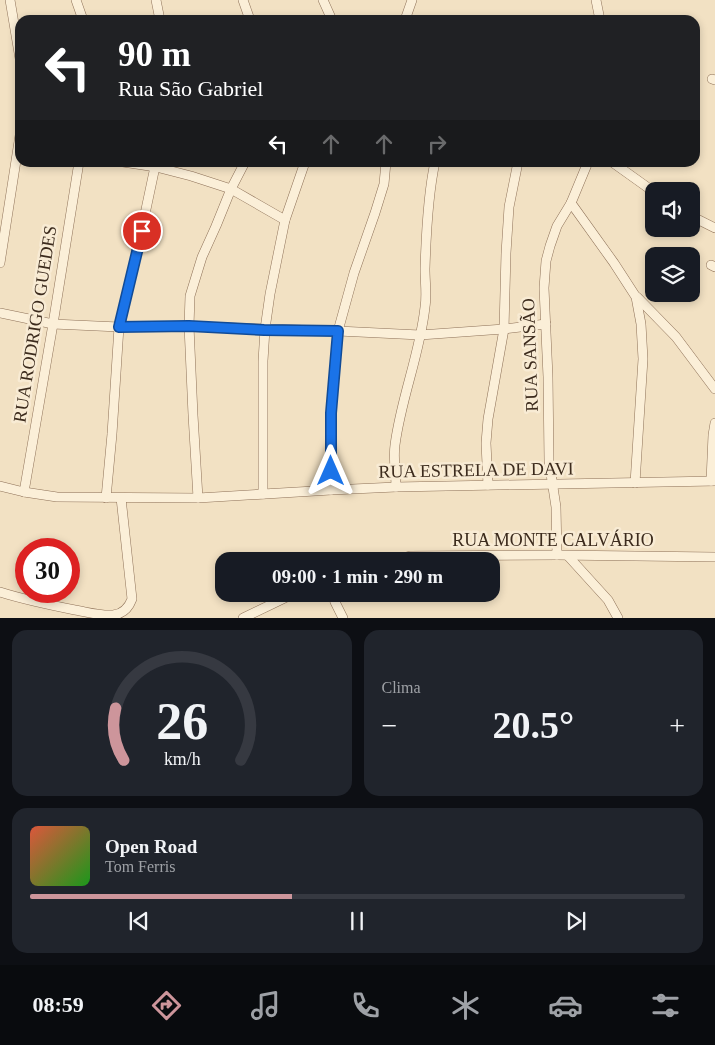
<!DOCTYPE html>
<html lang="pt">
<meta charset="utf-8">
<style>
body{margin:0;font-family:Georgia,serif;background:#20242c;color:#f1f3f6;height:100vh;display:flex;flex-direction:column;font-size:19px;white-space:nowrap}
*{box-sizing:border-box;margin:0}
p{font-size:16px;color:#9ea1a6}
.icon{flex:none;width:28px;height:28px;fill:none;stroke:currentColor;stroke-width:2;stroke-linecap:round;stroke-linejoin:round}
.map{position:relative;height:618px;overflow:hidden}
.drawer{display:flex;flex-direction:column;gap:12px;padding:12px;background:#0d0f14;flex:1}
.drawer>*{flex:none}
.guide{position:absolute;left:15px;top:15px;width:685px;height:152px;border-radius:15px;box-shadow:0 2px 8px #0003;background:#202124;color:#fff;overflow:hidden}
.controls{position:absolute;left:645px;top:182px;display:grid;gap:10px}
.controls a{display:grid;place-items:center;width:55px;height:55px;border-radius:10px;background:#171b24;box-shadow:0 2px 8px #0003;font-size:25px}
.speed{position:absolute;left:15px;top:538px;display:flex;gap:10px;font-size:25px;font-weight:700;text-align:center}
.speed>*{display:grid;place-content:center;width:65px;height:65px;border-radius:50%;background:#171b24;box-shadow:0 2px 8px #0003;line-height:1}
.speed .limit{border:8px solid #d22;background:#fff;color:#111}
.pin{position:absolute;display:grid;place-items:center;width:42px;height:42px;color:#fff;margin:-21px;border:2px solid #fff;border-radius:50%;box-shadow:0 1px 5px #0007}
.me{position:absolute;width:55px;margin:-28px;rotate:0deg;stroke-linejoin:round;filter:drop-shadow(0 0 4px #0008)}
.turn{display:flex;align-items:center;gap:18px;height:105px;padding:0 20px;font-size:22px}
.turn .icon{width:65px;height:65px;stroke-width:2.5}
.turn b{display:block;font-size:35px;line-height:42px}
.lanes{display:flex;align-items:center;height:48px;padding:0 20px;background:#0003;justify-content:center;gap:25px;direction:ltr}
.lanes .off{opacity:.35}
.big{font-size:38px;font-weight:800;line-height:1.1}
.drawer .widget{flex:1;display:flex;flex-direction:column;justify-content:center;gap:8px;min-width:0;padding:0 18px;border-radius:15px;background:#20242c}
.drawer .dial{align-items:center;gap:0}
.dial svg{height:130px;overflow:visible;fill:none;stroke:#363941;stroke-width:7;stroke-linecap:round;text-anchor:middle}
.dial text{fill:#f1f3f6;stroke:none}
.song{display:flex;align-items:center;gap:15px}
.cover{width:60px;height:60px;border-radius:8px;background:linear-gradient(135deg,hsl(10 70% 55%),hsl(120 70% 35%))}
.played{height:5px;border-radius:2px;background:linear-gradient(90deg,#cd959b 40%,#363941 40%)}
.keys{display:flex;justify-content:space-around;direction:ltr}
.heat{display:flex;justify-content:space-between;align-items:center;font-size:28px;direction:ltr}
.drawer .tiles{flex:1;display:grid;gap:12px;grid-template-columns:1fr 1fr}
.widget:last-child{grid-column:span 2}
.trip{position:absolute;left:215px;top:552px;width:285px;height:50px;border-radius:15px;background:#171b24;box-shadow:0 2px 8px #0003;font-weight:800;line-height:50px;text-align:center}
.menu{display:flex;height:80px;justify-content:space-around;align-items:center;background:#090b0e;color:#9ea1a6}
.menu .icon{width:35px;height:35px}
.menu .active{color:#cd959b}
.menu b{font-size:22px;color:#f1f3f6}
.map>svg:first-child{display:block}
.lines{fill:none;stroke-linecap:round;stroke-linejoin:round}
.street-casing{stroke:#8e7158;stroke-width:10}
.street{stroke:#fbefd8;stroke-width:9}
.route-casing{stroke:#114b97;stroke-width:12}
.route{stroke:#1a73e8;stroke-width:9}
.labels{text-anchor:middle;stroke-width:5;stroke-linejoin:round;paint-order:stroke}
.street-label{font-size:18px;fill:#3c2b1d;stroke:#f8ebd4}
</style>
<div class="map">
<svg width="715" height="618" viewBox="0 0 715 618">
<rect width="100%" height="100%" fill="#f2e1c3"/>
<g class="lines">
<defs>
<g id="street">
<polyline points="10,0 20,59"/>
<polyline points="76,0 83,20"/>
<polyline points="156,0 160,20"/>
<polyline points="243,0 250,20"/>
<polyline points="323,0 332,20"/>
<polyline points="596,0 600,20"/>
<polyline points="405,20 412,0"/>
<polyline points="712,79 715,80"/>
<polyline points="123,162 156,167 191,176 231,189 285,220"/>
<polyline points="612,162 654,192"/>
<polyline points="571,203 614,263 636,297 641,324 643,359 635,483"/>
<polyline points="691,216 715,228"/>
<polyline points="0,263 20,135"/>
<polyline points="711,265 715,267"/>
<polyline points="637,297 676,337 715,389"/>
<polyline points="0,313 53,324 119,327 189,326 265,329 338,331 420,335 504,329 546,324"/>
<polyline points="711,481 713,435 715,423"/>
<polyline points="488,485 486,443 488,419 504,329 506,253 509,207 518,162"/>
<polyline points="0,486 24,492 57,497 198,498 331,490 396,487 715,481"/>
<path d="M396,487C396,474 393,459 395,445C401,398 420,354 425,307C427,295 425,282 425,269C426,236 428,194 435,162"/>
<polyline points="331,490 331,413 338,331 354,273 375,213 384,184 386,162"/>
<polyline points="24,492 53,324 79,162"/>
<polyline points="263,494 263,361 265,329 270,294 285,220 305,162"/>
<polyline points="106,498 112,434 119,327 138,247 156,162"/>
<polyline points="198,498 193,415 189,326 190,296 202,257 216,226 231,189 245,162"/>
<polyline points="557,555 556,507 549,461 548,377 544,288 546,261 550,246 557,226 571,203 588,162"/>
<polyline points="568,556 608,600 618,618"/>
<polyline points="391,561 410,556 557,555 715,557"/>
<path d="M0,592C25,600 50,605 75,610C87,612 100,616 113,615C123,614 129,607 132,599L121,498"/>
<polyline points="332,594 335,602 343,618"/>
<polyline points="243,618 293,594"/>
</g>
</defs>
<use href="#street" class="street-casing"/>
<use href="#street" class="street"/>
</g>
<g class="lines">
<defs>
<polyline id="route" points="142,231 119,327 189,326 264,330 338,331 331,413 331,471"/>
</defs>
<use href="#route" class="route-casing"/>
<use href="#route" class="route"/>
</g>
<g class="labels">
<g class="street-label">
<text transform="translate(35 324) rotate(-81)" y="6">RUA RODRIGO GUEDES</text>
<text transform="translate(530 355) rotate(-92)" y="6">RUA SANSÃO</text>
<text transform="translate(476 470) rotate(-1)" y="6">RUA ESTRELA DE DAVI</text>
<text x="553" y="546">RUA MONTE CALVÁRIO</text>
</g>
</g>
</svg>
<div class="controls">
<a><svg class="icon" aria-label="sound" viewBox="0 0 24 24"><path d="M4 9h4l5-4v14l-5-4H4zM17 9q2 3 0 6"/></svg></a>
<a><svg class="icon" aria-label="layers" viewBox="0 0 24 24"><path d="M12 4l9 5-9 5-9-5zM3 14l9 5 9-5"/></svg></a>
</div>
<div class="speed"><div class="limit">30</div></div>
<div class="pin" style="left:142px;top:231px;background:#d93025"><svg class="icon" aria-label="arrive" viewBox="0 0 24 24"><path d="M6 21V4h12l-3 4 3 4H6"/></svg></div>
<svg class="me" style="left:331px;top:471px" viewBox="-20 -20 40 40"><path d="M0-17L14 15 0 8-14 15z" fill="#1a73e8" stroke="#fff" stroke-width="4"/></svg>
<div class="trip">09:00 · 1 min · 290 m</div>
<div class="guide">
<div class="turn"><svg class="icon" aria-label="left" viewBox="0 0 24 24"><path d="M17 20v-9H6M10 6l-5 5 5 5"/></svg><div><b>90 m</b>Rua São Gabriel</div></div>
<div class="lanes"><svg class="icon" aria-label="left" viewBox="0 0 24 24"><path d="M17 20v-9H6M10 6l-5 5 5 5"/></svg><svg class="icon off" aria-label="ahead" viewBox="0 0 24 24"><path d="M12 20V5M6 11l6-6 6 6"/></svg><svg class="icon off" aria-label="ahead" viewBox="0 0 24 24"><path d="M12 20V5M6 11l6-6 6 6"/></svg><svg class="icon off" aria-label="right" viewBox="0 0 24 24"><path d="M7 20v-9h11M14 6l5 5-5 5"/></svg></div>
</div>
</div>
<section class="drawer">
<div class="tiles">
<div class="widget dial"><svg viewBox="0 0 100 80">
<path d="M14 69A42 42 0 1 1 86 69"/>
<path d="M14 69A42 42 0 0 1 9 37" stroke="#cd959b"/>
<text x="50" y="56" font-size="32" font-weight="700">26</text>
<text x="50" y="72" font-size="11">km/h</text>
</svg></div>
<div class="widget"><p>Clima</p>
<div class="heat"><a>−</a><b class="big">20.5°</b><a>+</a></div>
</div>
<div class="widget">
<div class="song"><i class="cover"></i><div><b>Open Road</b><p>Tom Ferris</p></div></div>
<div class="played"></div>
<div class="keys"><svg class="icon" aria-label="previous" viewBox="0 0 24 24"><path d="M18 5L8 12l10 7zM5 5v14"/></svg><svg class="icon" aria-label="pause" viewBox="0 0 24 24"><path d="M8 5v14M16 5v14"/></svg><svg class="icon" aria-label="next" viewBox="0 0 24 24"><path d="M6 5l10 7-10 7zM19 5v14"/></svg></div>
</div>
</div>
</section>
<nav class="menu">
<b>08:59</b>
<svg class="icon active" aria-label="directions" viewBox="0 0 24 24"><path d="M12 3l9 9-9 9-9-9zM9 14v-3h6M13 9l2 2-2 2"/></svg>
<svg class="icon" aria-label="music" viewBox="0 0 24 24"><path d="M9 18V5l10-2v13"/><circle cx="6" cy="18" r="3"/><circle cx="16" cy="16" r="3"/></svg>
<svg class="icon" aria-label="phone" viewBox="0 0 24 24"><path d="M5 4h4l2 5-3 2q2 4 5 5l2-3 5 2v4C11 20 4 13 5 4z"/></svg>
<svg class="icon" aria-label="climate" viewBox="0 0 24 24"><path d="M12 3v18M4 7l16 10M4 17L20 7"/></svg>
<svg class="icon" aria-label="car" viewBox="0 0 24 24"><path d="M5 17H2v-5l4-1 3-4h7l3 4 3 1v5h-3M9 17h6M6 11h13"/><circle cx="7" cy="17" r="2"/><circle cx="17" cy="17" r="2"/></svg>
<svg class="icon" aria-label="filters" viewBox="0 0 24 24"><path d="M4 7h16M4 17h16"/><circle cx="9" cy="7" r="2"/><circle cx="15" cy="17" r="2"/></svg>
</nav>
